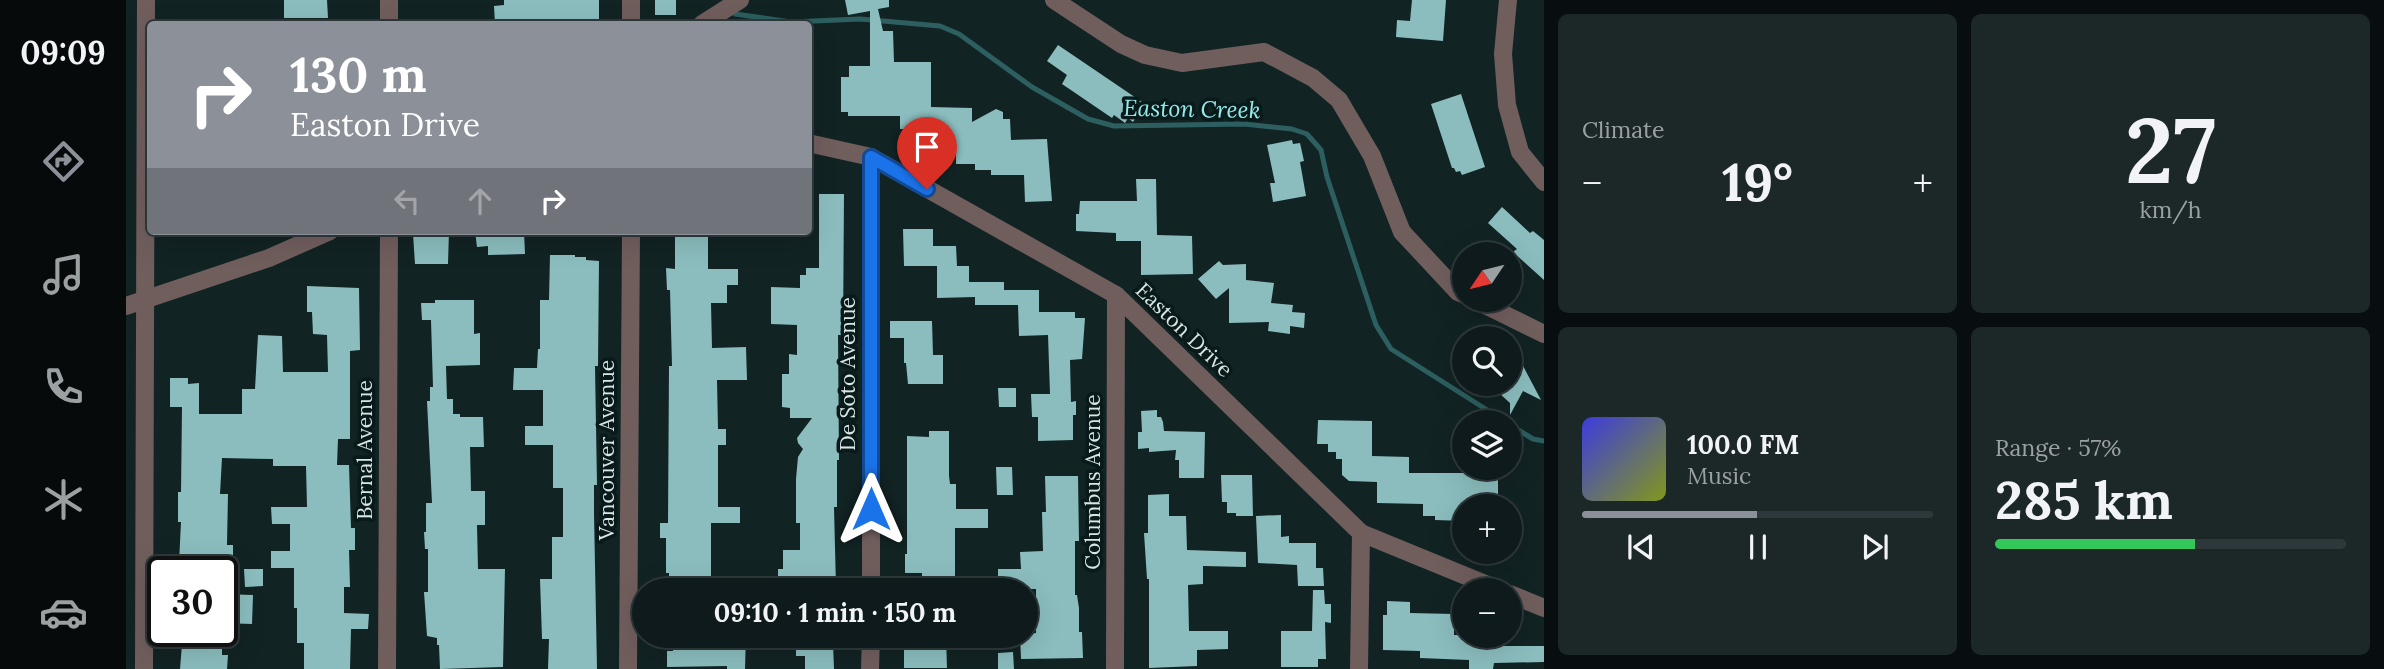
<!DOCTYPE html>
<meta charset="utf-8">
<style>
body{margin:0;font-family:Lora,serif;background:#1c2728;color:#f1f3f6;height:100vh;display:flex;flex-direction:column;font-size:26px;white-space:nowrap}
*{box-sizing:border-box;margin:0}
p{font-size:23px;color:#9ba1a3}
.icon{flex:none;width:38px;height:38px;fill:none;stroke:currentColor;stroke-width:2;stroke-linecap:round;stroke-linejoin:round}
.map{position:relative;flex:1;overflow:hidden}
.panel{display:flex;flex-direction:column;gap:14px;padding:14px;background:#080e0f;width:840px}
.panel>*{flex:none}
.banner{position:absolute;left:21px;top:21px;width:665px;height:214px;border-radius:7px;box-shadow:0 7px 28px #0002,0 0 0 2px #2e383a;background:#8c9099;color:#fff;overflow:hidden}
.needle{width:46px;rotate:235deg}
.controls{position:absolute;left:1326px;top:242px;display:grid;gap:14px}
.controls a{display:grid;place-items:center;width:70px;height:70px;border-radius:50%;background:#0e1a1b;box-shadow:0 7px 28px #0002,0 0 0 2px #2e383a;font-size:35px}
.speed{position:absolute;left:21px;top:556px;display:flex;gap:14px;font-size:35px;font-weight:700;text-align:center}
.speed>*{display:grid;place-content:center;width:91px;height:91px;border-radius:50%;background:#0e1a1b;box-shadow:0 7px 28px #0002,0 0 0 2px #2e383a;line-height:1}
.speed .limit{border:4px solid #111;border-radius:10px;background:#fff;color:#111}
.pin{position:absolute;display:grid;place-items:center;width:60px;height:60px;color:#fff;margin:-72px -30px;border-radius:50% 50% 50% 0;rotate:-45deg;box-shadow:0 0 7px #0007}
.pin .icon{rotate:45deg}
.me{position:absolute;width:77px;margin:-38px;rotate:0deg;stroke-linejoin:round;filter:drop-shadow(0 0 5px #0008)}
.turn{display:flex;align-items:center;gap:24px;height:147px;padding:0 28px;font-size:32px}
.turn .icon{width:91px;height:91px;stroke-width:2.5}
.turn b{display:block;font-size:49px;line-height:60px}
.lanes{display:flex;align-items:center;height:66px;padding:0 28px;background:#0003;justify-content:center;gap:35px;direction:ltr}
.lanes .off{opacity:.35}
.big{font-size:52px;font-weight:700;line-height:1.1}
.panel .widget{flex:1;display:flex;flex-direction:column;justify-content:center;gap:10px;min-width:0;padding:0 24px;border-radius:10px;background:#1c2728}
.panel .dial{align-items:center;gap:0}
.dial b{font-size:91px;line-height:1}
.song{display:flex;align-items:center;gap:21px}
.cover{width:84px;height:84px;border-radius:10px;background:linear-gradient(135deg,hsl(240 70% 55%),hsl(70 70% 35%))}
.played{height:7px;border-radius:4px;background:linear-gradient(90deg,#8c9099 50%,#2e383a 50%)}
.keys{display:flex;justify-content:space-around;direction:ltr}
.heat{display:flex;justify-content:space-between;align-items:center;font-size:38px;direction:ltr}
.charge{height:10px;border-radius:5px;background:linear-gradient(90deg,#34c759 57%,#2e383a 0)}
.panel .tiles{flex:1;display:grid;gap:14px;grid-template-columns:repeat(2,1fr)}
.trip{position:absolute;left:506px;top:578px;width:406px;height:70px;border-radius:35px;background:#0e1a1b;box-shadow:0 7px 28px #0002,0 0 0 2px #2e383a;font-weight:700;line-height:70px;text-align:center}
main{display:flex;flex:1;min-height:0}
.tab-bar{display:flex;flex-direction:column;width:126px;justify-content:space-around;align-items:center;background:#060a0b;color:#9ba1a3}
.tab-bar .icon{width:49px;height:49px}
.tab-bar .selected{color:#8c9099}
.tab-bar b{font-size:32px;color:#f1f3f6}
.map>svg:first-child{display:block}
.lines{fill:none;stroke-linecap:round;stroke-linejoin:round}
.stream{stroke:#2d5f60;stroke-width:5}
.building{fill:#8bbdbe}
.street{stroke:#705e5d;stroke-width:18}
.route-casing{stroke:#114b97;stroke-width:18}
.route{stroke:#1a73e8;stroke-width:12}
.labels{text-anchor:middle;stroke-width:7;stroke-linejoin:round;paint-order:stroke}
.street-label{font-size:21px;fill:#dae5e5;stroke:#091a1a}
.water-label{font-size:23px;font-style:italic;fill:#95ebec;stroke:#091a1a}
</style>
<main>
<nav class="tab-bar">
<b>09:09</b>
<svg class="icon selected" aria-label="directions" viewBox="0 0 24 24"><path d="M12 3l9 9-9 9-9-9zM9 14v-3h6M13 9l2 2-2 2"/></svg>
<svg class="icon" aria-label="music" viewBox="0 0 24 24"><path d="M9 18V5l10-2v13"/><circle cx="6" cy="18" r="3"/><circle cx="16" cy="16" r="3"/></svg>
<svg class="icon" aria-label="phone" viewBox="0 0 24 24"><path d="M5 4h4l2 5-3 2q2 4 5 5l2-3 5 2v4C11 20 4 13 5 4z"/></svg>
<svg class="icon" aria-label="climate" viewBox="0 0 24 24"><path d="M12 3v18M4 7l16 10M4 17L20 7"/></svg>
<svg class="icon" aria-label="car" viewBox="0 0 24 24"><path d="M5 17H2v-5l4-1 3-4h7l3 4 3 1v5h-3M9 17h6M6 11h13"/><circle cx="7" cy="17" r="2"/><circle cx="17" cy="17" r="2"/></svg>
</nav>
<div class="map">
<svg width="1418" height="669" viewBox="0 0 1418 669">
<rect width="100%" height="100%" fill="#122324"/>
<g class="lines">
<g class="stream">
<polyline points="609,14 665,22 734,19 814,26 833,34 906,87 962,119 988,126 1118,124 1166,129 1181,134 1195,150 1201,177 1250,325 1265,349 1380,422"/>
<polyline points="1384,425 1407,439 1418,441"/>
</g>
</g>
<g class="building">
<polygon points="158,0 201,0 202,18 158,18"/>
<polygon points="378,0 473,0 473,24 369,24 368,6 378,5"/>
<rect x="529" y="0" width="21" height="15"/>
<polygon points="719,0 763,0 763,7 752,9 757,31 767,31 768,62 805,62 805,107 846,108 846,122 870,109 877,112 877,119 884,119 885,140 921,139 926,201 899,202 898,175 865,175 865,170 849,170 849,164 830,164 830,151 825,151 825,145 814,145 814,140 786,139 786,129 774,129 774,116 722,116 722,112 715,112 715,77 723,77 723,66 744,66 744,11 722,15"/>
<polygon points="1286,0 1320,0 1317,41 1270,37 1271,20 1284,21"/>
<polygon points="932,45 1019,104 1007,122 1002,118 999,123 988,115 986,118 936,84 941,75 921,61"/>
<polygon points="1335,94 1359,167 1336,175 1334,171 1330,172 1328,168 1326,168 1305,104"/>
<polygon points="1166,140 1167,144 1174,143 1178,161 1174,162 1180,196 1147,202 1144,183 1149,183 1141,145"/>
<polygon points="1010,179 1030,179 1031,235 1066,236 1067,274 1015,275 1015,241 990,241 990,233 950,231 950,214 953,214 954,201 1011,201"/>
<polygon points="693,194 718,194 717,335 712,335 713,460 711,460 711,507 708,507 710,587 652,586 652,569 657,569 657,550 674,550 674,523 670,523 670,479 672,457 677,449 672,443 671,438 686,418 664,418 664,408 656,407 656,374 663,374 663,354 671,355 671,325 645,324 645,287 674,288 674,275 680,275 680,268 693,268"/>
<polygon points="1376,207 1404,233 1407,231 1418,240 1418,280 1387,252 1391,249 1362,223"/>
<polygon points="777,229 807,229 807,246 830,246 831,266 843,266 843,282 878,282 878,290 913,290 913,312 949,312 949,318 959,318 956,359 944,360 945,402 950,401 950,415 947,415 947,440 912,441 912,417 906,417 905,394 924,394 922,335 893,336 892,305 849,305 849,297 811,298 811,266 778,266"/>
<polygon points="305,231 323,231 322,264 289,264 287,234 306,234"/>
<polygon points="349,231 398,231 399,254 362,255 362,246 351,247"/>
<polygon points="549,231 582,231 582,269 612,269 612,285 601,285 601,303 585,303 586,348 620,347 621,380 591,380 592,429 600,429 600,445 592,445 592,507 614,507 614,523 585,523 585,582 543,582 543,573 540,573 540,538 534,538 534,523 542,523 543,366 546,366 544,290 541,290 540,268 549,269"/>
<polygon points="424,255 449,255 449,257 460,257 460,260 473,261 472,366 469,366 471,485 468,485 468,513 471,669 422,669 423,639 416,639 414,579 426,579 426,537 437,537 437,488 427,488 427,445 399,445 399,426 417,426 417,390 387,390 388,368 411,368 412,349 414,349 414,300 423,300"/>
<polygon points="1093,261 1097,265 1120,264 1120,280 1148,283 1145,303 1167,305 1166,312 1179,313 1178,328 1164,326 1164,334 1142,331 1143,322 1103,323 1103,288 1090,299 1072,279"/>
<polygon points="181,286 233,288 234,350 224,351 224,439 212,439 211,465 223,465 225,528 229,528 229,550 223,550 224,587 218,587 218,613 243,614 242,629 225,629 224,669 178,669 178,643 171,643 171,608 168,608 168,568 145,568 145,551 164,551 164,524 146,524 145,507 181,507 180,466 147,466 147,459 96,458 94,494 102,494 101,545 107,545 107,564 53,563 55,522 52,522 52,492 55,492 56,407 44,407 44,378 62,378 62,384 73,383 73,414 116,414 116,389 129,389 132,335 156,336 157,372 202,372 201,335 187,334 186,312 181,312"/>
<polygon points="309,300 348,300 348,334 354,333 354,365 320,366 321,399 327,399 327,414 334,414 334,417 357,417 358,447 344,447 345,491 359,491 359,525 351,525 352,569 379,569 377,667 314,669 313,645 311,645 311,638 301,636 298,592 302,592 302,549 299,549 298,532 300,532 300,503 306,503 301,401 304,401 304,387 307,387 305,320 296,320 295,303 309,303"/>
<polygon points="764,321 806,321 807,355 817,355 817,384 782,384 780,363 778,363 778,338 764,338"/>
<polygon points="1395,362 1415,400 1397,391 1384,415 1384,403 1362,383 1384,383 1384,369"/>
<polygon points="872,388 890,388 890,407 873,407"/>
<polygon points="1031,410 1031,417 1035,417 1037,422 1038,431 1079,432 1078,478 1053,478 1053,460 1049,460 1050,450 1023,452 1023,448 1012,449 1012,432 1016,432 1015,411"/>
<polygon points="1192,420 1246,421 1246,456 1283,457 1283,473 1350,473 1350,468 1368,468 1368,472 1372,472 1372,505 1339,506 1339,521 1309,520 1309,516 1297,516 1297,504 1251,503 1251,482 1223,481 1216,475 1216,459 1210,459 1210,452 1202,452 1202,444 1191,444"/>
<polygon points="803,431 823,431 823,476 824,484 830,484 830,509 862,509 862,528 829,528 829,580 796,580 796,573 779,573 779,554 781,554 781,436 803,437"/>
<polygon points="870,467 886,467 887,495 871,495"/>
<polygon points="1095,475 1126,475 1127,516 1110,516 1110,513 1101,513 1101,502 1096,502"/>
<polygon points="919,476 952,476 953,541 949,541 949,595 951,595 953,608 953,632 956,632 957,658 895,659 894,635 910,633 910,589 872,589 872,569 895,569 894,552 917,551 916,512 920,512"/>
<polygon points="1043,494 1043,516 1060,516 1061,550 1120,552 1120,567 1077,566 1077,584 1062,585 1063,631 1102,631 1102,649 1071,650 1071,666 1023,668 1023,579 1021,579 1018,533 1022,533 1022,495"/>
<polygon points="1155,515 1155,537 1163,536 1163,543 1190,543 1190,568 1197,568 1198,586 1172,586 1171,565 1132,563 1130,516"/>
<polygon points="118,569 137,569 137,586 119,587"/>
<polygon points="1187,590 1198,590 1199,604 1205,604 1205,623 1199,622 1200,659 1192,659 1192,667 1155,667 1155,631 1186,631"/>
<polygon points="96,594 127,595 126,624 96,623"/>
<polygon points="1261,601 1284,602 1284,613 1328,614 1328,635 1366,635 1365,646 1418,646 1418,662 1368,663 1367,669 1343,669 1343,660 1294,658 1294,651 1257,650 1257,615 1261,615"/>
<polygon points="57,632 96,632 96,655 102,655 101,669 54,669"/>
<polygon points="547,635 571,635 571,639 599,640 599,635 620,635 619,669 601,669 601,666 541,667 541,651 547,651"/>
<polygon points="778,637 820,637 821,668 778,668"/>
<polygon points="670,640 687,640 687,644 707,644 708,669 679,669 679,656 670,656"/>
<polygon points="887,652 888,669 872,669 872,653"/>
</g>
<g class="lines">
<g class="street">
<polyline points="928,0 995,44 1019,55 1056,63 1138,52 1187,78 1213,100 1246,156 1276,232 1332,292 1339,295"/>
<polyline points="1382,0 1377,54 1381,105 1394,152 1418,182"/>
<polyline points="263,24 263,0"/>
<polyline points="505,24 505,0"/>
<polyline points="576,24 614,0"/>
<polyline points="682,143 745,157 990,295 1235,533 1374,590"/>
<polyline points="1347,299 1418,334"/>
<polyline points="0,306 143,258 204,231"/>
<polyline points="745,590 745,157"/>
<polyline points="1384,594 1418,608"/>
<polyline points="18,669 20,0"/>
<polyline points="261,669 263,231"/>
<polyline points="502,669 505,231"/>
<polyline points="744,669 745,635"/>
<polyline points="989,669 990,295"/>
<polyline points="1233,669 1235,533"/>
</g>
</g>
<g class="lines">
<defs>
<polyline id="route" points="745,509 745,157 801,189"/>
</defs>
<use href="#route" class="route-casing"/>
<use href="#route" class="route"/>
</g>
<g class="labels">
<g class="street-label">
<text transform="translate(1058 330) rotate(44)" y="7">Easton Drive</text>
<text transform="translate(722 374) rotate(-90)" y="7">De Soto Avenue</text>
<text transform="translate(239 450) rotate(-90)" y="7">Bernal Avenue</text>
<text transform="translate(481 450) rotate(-90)" y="7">Vancouver Avenue</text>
<text transform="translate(967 482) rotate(-90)" y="7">Columbus Avenue</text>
</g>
<g class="water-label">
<text transform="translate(1066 109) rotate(1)" y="8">Easton Creek</text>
</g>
</g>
</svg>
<div class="controls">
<a><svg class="needle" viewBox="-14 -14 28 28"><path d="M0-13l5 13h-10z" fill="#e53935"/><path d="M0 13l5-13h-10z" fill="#9ba1a3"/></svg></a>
<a><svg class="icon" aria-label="search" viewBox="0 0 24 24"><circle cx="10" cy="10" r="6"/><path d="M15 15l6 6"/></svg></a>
<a><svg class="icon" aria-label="layers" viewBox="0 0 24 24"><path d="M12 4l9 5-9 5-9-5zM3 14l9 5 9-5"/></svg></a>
<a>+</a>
<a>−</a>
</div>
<div class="speed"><div class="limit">30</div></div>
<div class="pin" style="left:801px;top:189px;background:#d93025"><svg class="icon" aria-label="arrive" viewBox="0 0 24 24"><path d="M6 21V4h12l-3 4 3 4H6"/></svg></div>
<svg class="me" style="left:745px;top:509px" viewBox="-20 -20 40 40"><path d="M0-17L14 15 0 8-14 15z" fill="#1a73e8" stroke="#fff" stroke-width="4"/></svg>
<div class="trip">09:10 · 1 min · 150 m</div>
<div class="banner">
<div class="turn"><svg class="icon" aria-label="right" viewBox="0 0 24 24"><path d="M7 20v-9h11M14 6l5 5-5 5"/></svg><div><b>130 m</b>Easton Drive</div></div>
<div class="lanes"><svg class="icon off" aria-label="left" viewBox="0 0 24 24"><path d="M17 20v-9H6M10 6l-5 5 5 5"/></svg><svg class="icon off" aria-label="ahead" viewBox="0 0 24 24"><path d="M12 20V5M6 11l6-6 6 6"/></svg><svg class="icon" aria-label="right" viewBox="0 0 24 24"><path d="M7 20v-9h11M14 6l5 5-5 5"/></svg></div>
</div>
</div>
<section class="panel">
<div class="tiles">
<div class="widget"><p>Climate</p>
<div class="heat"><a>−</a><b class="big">19°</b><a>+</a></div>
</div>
<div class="widget dial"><b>27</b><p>km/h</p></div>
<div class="widget">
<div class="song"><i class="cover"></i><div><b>100.0 FM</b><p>Music</p></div></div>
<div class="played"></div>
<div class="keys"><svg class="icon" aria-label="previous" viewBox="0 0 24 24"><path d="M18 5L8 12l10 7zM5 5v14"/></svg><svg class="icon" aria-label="pause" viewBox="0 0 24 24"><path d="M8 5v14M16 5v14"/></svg><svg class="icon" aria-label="next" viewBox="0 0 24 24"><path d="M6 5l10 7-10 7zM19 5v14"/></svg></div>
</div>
<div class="widget"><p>Range · 57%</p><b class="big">285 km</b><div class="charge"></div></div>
</div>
</section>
</main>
